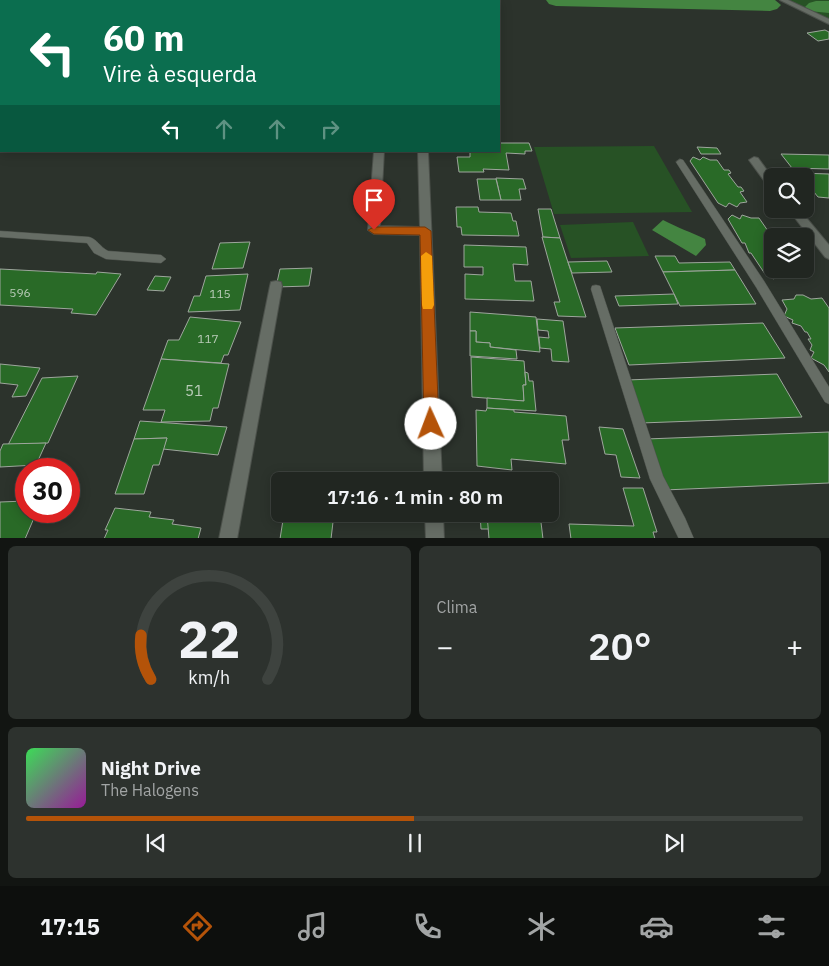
<!DOCTYPE html>
<html lang="pt">
<meta charset="utf-8">
<style>
body{margin:0;font-family:"IBM Plex Sans",sans-serif;background:#2d322e;color:#f1f3f6;height:100vh;display:flex;flex-direction:column;font-size:19px;white-space:nowrap}
*{box-sizing:border-box;margin:0}
p{font-size:16px;color:#a2a5a5}
.icon{flex:none;width:28px;height:28px;fill:none;stroke:currentColor;stroke-width:2;stroke-linecap:round;stroke-linejoin:round}
.map{position:relative;height:538px;overflow:hidden}
.panel{display:flex;flex-direction:column;gap:8px;padding:8px;background:#121512;flex:1}
.panel>*{flex:none}
.guide{position:absolute;left:0px;top:0px;width:500px;height:152px;box-shadow:0 2px 12px #0003,0 0 0 1px #3e433f;background:#0b6e4f;color:#fff;overflow:hidden}
.buttons{position:absolute;left:764px;top:168px;display:grid;gap:10px}
.buttons a{display:grid;place-items:center;width:50px;height:50px;border-radius:8px;background:#212621;box-shadow:0 2px 12px #0003,0 0 0 1px #3e433f;font-size:25px}
.speed{position:absolute;left:15px;top:458px;display:flex;gap:10px;font-size:25px;font-weight:700;text-align:center}
.speed>*{display:grid;place-content:center;width:65px;height:65px;border-radius:50%;background:#212621;box-shadow:0 2px 12px #0003,0 0 0 1px #3e433f;line-height:1}
.speed .limit{border:8px solid #d22;background:#fff;color:#111}
.pin{position:absolute;display:grid;place-items:center;width:42px;height:42px;color:#fff;margin:-51px -21px;border-radius:50% 50% 50% 0;rotate:-45deg;box-shadow:0 0 5px #0007}
.pin .icon{rotate:45deg}
.me{position:absolute;width:55px;margin:-28px;rotate:358deg;stroke-linejoin:round;filter:drop-shadow(0 0 4px #0008)}
.turn{display:flex;align-items:center;gap:18px;height:105px;padding:0 20px;font-size:22px}
.turn .icon{width:65px;height:65px;stroke-width:2.5}
.turn b{display:block;font-size:35px;line-height:42px}
.lanes{display:flex;align-items:center;height:48px;padding:0 20px;background:#0003;justify-content:center;gap:25px;direction:ltr}
.lanes .off{opacity:.35}
.big{font-size:38px;font-weight:600;line-height:1.1}
.panel .card{flex:1;display:flex;flex-direction:column;justify-content:center;gap:8px;min-width:0;padding:0 18px;border-radius:8px;background:#2d322e}
.panel .dial{align-items:center;gap:0}
.dial svg{height:130px;overflow:visible;fill:none;stroke:#3e433f;stroke-width:7;stroke-linecap:round;text-anchor:middle}
.dial text{fill:#f1f3f6;stroke:none}
.song{display:flex;align-items:center;gap:15px}
.cover{width:60px;height:60px;border-radius:8px;background:linear-gradient(135deg,hsl(130 70% 55%),hsl(300 70% 35%))}
.played{height:5px;border-radius:2px;background:linear-gradient(90deg,#b45309 50%,#3e433f 50%)}
.keys{display:flex;justify-content:space-around;direction:ltr}
.heat{display:flex;justify-content:space-between;align-items:center;font-size:28px;direction:ltr}
.panel .tiles{flex:1;display:grid;gap:8px;grid-template-columns:1fr 1fr}
.card:last-child{grid-column:span 2}
.trip{position:absolute;left:271px;top:472px;width:288px;height:50px;border-radius:8px;background:#212621;box-shadow:0 2px 12px #0003,0 0 0 1px #3e433f;font-weight:600;line-height:50px;text-align:center}
.tabs{display:flex;height:80px;justify-content:space-around;align-items:center;background:#0d0f0d;color:#a2a5a5}
.tabs .icon{width:35px;height:35px}
.tabs .on{color:#b45309}
.tabs b{font-size:22px;color:#f1f3f6}
.map>svg:first-child{display:block}
.green{fill:#275225}
.water{fill:#448541}
.lines{fill:none;stroke-linecap:round;stroke-linejoin:round}
.river{fill:#448541;fill-rule:evenodd}
.building{fill:#296a27;stroke:#9ea69d}
.lane-casing{stroke:#4c514b;stroke-width:1}
.street-casing{stroke:#4c514b;stroke-width:2}
.secondary-casing{stroke:#4c514b;stroke-width:2}
.lane{fill:#666d65;fill-rule:evenodd}
.street{fill:#666d65;fill-rule:evenodd}
.secondary{fill:#666d65;fill-rule:evenodd}
.route{fill:#b45309;stroke:#753606}
.slow{fill:#f59e0b}
.labels{text-anchor:middle;stroke-width:5;stroke-linejoin:round;paint-order:stroke}
.number-label{font-size:12px;fill:#b9ccb8}
.near-number-label{font-size:15px;fill:#b9ccb8}
</style>
<div class="map">
<svg width="829" height="539" viewBox="0 0 829 539">
<rect width="100%" height="100%" fill="#2c332c"/>
<g class="green">
<polygon points="788,0 829,0 829,19"/>
<polygon points="654,146 692,212 554,214 534,147"/>
<polygon points="633,222 649,256 571,258 560,225"/>
</g>
<path class="water" d="M663,220C678,228 691,232 705,239L706,245L696,256L652,230Z"/>
<g class="lines">
<g class="river">
<polygon points="546,0 775,0 781,5 777,9 770,11 556,6 549,4"/>
<polygon points="816,1 829,1 829,13 809,11 805,7 809,3"/>
</g>
</g>
<g class="building">
<polygon points="825,30 829,32 829,39 818,41 807,33"/>
<polygon points="499,143 529,143 532,151 525,151 525,154 506,153 509,170 483,169 484,172 459,172 457,157 470,157 470,151 499,151"/>
<polygon points="697,147 717,148 721,154 701,154"/>
<polygon points="781,154 829,155 829,169 792,168"/>
<polygon points="693,157 700,160 703,157 710,160 717,160 724,170 729,170 731,173 728,174 738,187 741,187 744,191 740,192 747,202 740,203 737,207 729,203 726,207 718,203 690,161"/>
<polygon points="799,173 829,174 829,198 818,197 805,181 805,176 802,176"/>
<polygon points="496,178 523,179 526,189 519,189 521,200 501,200"/>
<polygon points="477,179 496,179 501,200 480,200"/>
<polygon points="456,207 478,207 479,212 511,213 513,221 516,221 519,236 462,235 461,227 457,227"/>
<polygon points="538,209 551,209 560,238 543,237"/>
<polygon points="732,215 740,219 742,215 751,218 759,218 768,231 772,231 775,234 772,236 772,269 795,269 798,273 789,273 787,278 777,273 774,279 765,274 751,253 749,253 745,243 742,243 728,219"/>
<polygon points="542,237 560,238 586,317 558,316 554,302 560,302"/>
<polygon points="250,242 243,268 212,269 220,243"/>
<polygon points="464,245 526,247 528,265 513,264 515,281 531,281 534,301 465,299 465,274 483,275 483,267 464,267"/>
<polygon points="655,256 675,256 679,263 730,262 735,270 663,272"/>
<polygon points="607,261 612,272 572,273 568,262"/>
<polygon points="312,268 309,286 276,287 280,269"/>
<polygon points="0,269 96,274 97,272 121,274 96,315 71,313 73,309 0,305"/>
<polygon points="735,270 756,304 680,306 663,272"/>
<polygon points="248,274 240,310 188,312 194,296 200,296 206,276"/>
<polygon points="155,276 171,277 164,291 147,290"/>
<polygon points="674,294 678,304 619,306 615,296"/>
<polygon points="796,295 803,295 811,299 822,298 829,308 829,372 824,365 811,358 814,352 810,350 812,345 808,339 811,339 807,332 805,332 801,326 792,323 793,320 784,316 787,309 782,300 794,299"/>
<polygon points="470,312 536,317 540,352 490,347 490,343 476,342 476,331 470,331"/>
<polygon points="190,317 241,322 228,355 224,355 221,363 161,359 168,340 179,340"/>
<polygon points="537,319 563,321 569,362 552,361 551,349 540,348 539,337 549,338 548,331 538,330"/>
<polygon points="763,323 785,358 629,365 615,328"/>
<polygon points="470,331 476,331 476,342 490,343 490,347 516,350 517,359 470,356"/>
<polygon points="471,357 524,361 526,385 523,385 524,401 472,397"/>
<polygon points="161,359 229,364 218,408 213,408 210,421 161,422 165,410 143,410"/>
<polygon points="0,364 40,368 26,396 12,397 18,385 0,383"/>
<polygon points="525,372 528,373 529,381 533,381 536,411 487,408 487,398 524,401 523,385 526,385"/>
<polygon points="777,374 802,417 641,423 627,380"/>
<polygon points="78,376 48,443 8,445 42,378"/>
<polygon points="487,408 514,410 514,412 566,416 569,440 562,440 566,464 511,459 512,470 477,466 476,410 486,411"/>
<polygon points="140,421 227,427 218,455 163,449 167,438 134,439"/>
<polygon points="599,427 623,429 640,478 621,477 616,455 605,454"/>
<polygon points="829,432 829,483 664,490 646,439"/>
<polygon points="167,438 159,465 153,465 144,494 115,494 134,439"/>
<polygon points="46,443 36,465 0,467 0,451 3,444"/>
<polygon points="623,488 643,488 657,532 653,532 655,539 571,539 569,524 634,526"/>
<polygon points="26,501 26,511 37,511 25,539 0,539 0,502"/>
<polygon points="115,508 151,512 149,517 174,520 172,524 201,528 198,539 104,539 108,530 105,530"/>
<polygon points="480,514 487,514 489,529 481,529"/>
<polygon points="487,514 540,514 543,539 489,539"/>
<polygon points="283,520 333,522 331,539 280,539"/>
</g>
<g class="lines">
<defs>
<g id="lane">
<polygon points="680,159 683,160 764,281 829,387 829,404 825,402 756,287 676,162"/>
<path d="M0,231L89,237C97,239 100,247 108,251L161,255L166,259L161,263L106,259L94,253L87,243L0,237Z"/>
<polygon points="596,285 600,286 601,289 663,476 685,518 694,539 679,539 650,479 591,289 592,286"/>
</g>
<g id="street">
<polygon points="780,0 788,0 829,19 829,24"/>
<polygon points="374,151 384,151 380,226 420,227 418,151 428,151 442,481 424,481 420,235 374,234 368,230"/>
<polygon points="754,157 758,158 772,177 772,187 768,186 749,160"/>
<polygon points="788,209 799,209 829,245 829,259 825,257"/>
<polygon points="276,281 281,282 282,286 237,539 219,539 270,286 271,282"/>
<polygon points="425,514 443,514 444,539 426,539"/>
</g>
<polygon id="secondary" points="1,111 1,117 0,118 0,112"/>
</defs>
<use href="#lane" class="lane-casing"/>
<use href="#street" class="street-casing"/>
<use href="#secondary" class="secondary-casing"/>
<use href="#lane" class="lane"/>
<use href="#street" class="street"/>
<use href="#secondary" class="secondary"/>
</g>
<polygon class="route" points="374,227 425,227 431,231 439,424 436,429 431,431 426,429 424,424 420,235 374,234 368,230"/>
<polygon class="slow" points="426,252 432,256 434,305 432,309 423,309 422,305 421,256"/>
<g class="labels">
<g class="number-label">
<text x="20" y="297">596</text>
<text x="220" y="298">115</text>
<text x="208" y="343">117</text>
</g>
<g class="near-number-label">
<text x="194" y="396">51</text>
</g>
</g>
</svg>
<div class="buttons">
<a><svg class="icon" aria-label="search" viewBox="0 0 24 24"><circle cx="10" cy="10" r="6"/><path d="M15 15l6 6"/></svg></a>
<a><svg class="icon" aria-label="layers" viewBox="0 0 24 24"><path d="M12 4l9 5-9 5-9-5zM3 14l9 5 9-5"/></svg></a>
</div>
<div class="speed"><div class="limit">30</div></div>
<div class="pin" style="left:374px;top:230px;background:#d93025"><svg class="icon" aria-label="arrive" viewBox="0 0 24 24"><path d="M6 21V4h12l-3 4 3 4H6"/></svg></div>
<svg class="me" style="left:431px;top:424px" viewBox="-20 -20 40 40"><circle r="19" fill="#fff"/><path d="M0-13L10 11 0 6-10 11z" fill="#b45309"/></svg>
<div class="trip">17:16 · 1 min · 80 m</div>
<div class="guide">
<div class="turn"><svg class="icon" aria-label="left" viewBox="0 0 24 24"><path d="M17 20v-9H6M10 6l-5 5 5 5"/></svg><div><b>60 m</b>Vire à esquerda</div></div>
<div class="lanes"><svg class="icon" aria-label="left" viewBox="0 0 24 24"><path d="M17 20v-9H6M10 6l-5 5 5 5"/></svg><svg class="icon off" aria-label="ahead" viewBox="0 0 24 24"><path d="M12 20V5M6 11l6-6 6 6"/></svg><svg class="icon off" aria-label="ahead" viewBox="0 0 24 24"><path d="M12 20V5M6 11l6-6 6 6"/></svg><svg class="icon off" aria-label="right" viewBox="0 0 24 24"><path d="M7 20v-9h11M14 6l5 5-5 5"/></svg></div>
</div>
</div>
<section class="panel">
<div class="tiles">
<div class="card dial"><svg viewBox="0 0 100 80">
<path d="M14 69A42 42 0 1 1 86 69"/>
<path d="M14 69A42 42 0 0 1 8 42" stroke="#b45309"/>
<text x="50" y="56" font-size="32" font-weight="700">22</text>
<text x="50" y="72" font-size="11">km/h</text>
</svg></div>
<div class="card"><p>Clima</p>
<div class="heat"><a>−</a><b class="big">20°</b><a>+</a></div>
</div>
<div class="card">
<div class="song"><i class="cover"></i><div><b>Night Drive</b><p>The Halogens</p></div></div>
<div class="played"></div>
<div class="keys"><svg class="icon" aria-label="previous" viewBox="0 0 24 24"><path d="M18 5L8 12l10 7zM5 5v14"/></svg><svg class="icon" aria-label="pause" viewBox="0 0 24 24"><path d="M8 5v14M16 5v14"/></svg><svg class="icon" aria-label="next" viewBox="0 0 24 24"><path d="M6 5l10 7-10 7zM19 5v14"/></svg></div>
</div>
</div>
</section>
<nav class="tabs">
<b>17:15</b>
<svg class="icon on" aria-label="directions" viewBox="0 0 24 24"><path d="M12 3l9 9-9 9-9-9zM9 14v-3h6M13 9l2 2-2 2"/></svg>
<svg class="icon" aria-label="music" viewBox="0 0 24 24"><path d="M9 18V5l10-2v13"/><circle cx="6" cy="18" r="3"/><circle cx="16" cy="16" r="3"/></svg>
<svg class="icon" aria-label="phone" viewBox="0 0 24 24"><path d="M5 4h4l2 5-3 2q2 4 5 5l2-3 5 2v4C11 20 4 13 5 4z"/></svg>
<svg class="icon" aria-label="climate" viewBox="0 0 24 24"><path d="M12 3v18M4 7l16 10M4 17L20 7"/></svg>
<svg class="icon" aria-label="car" viewBox="0 0 24 24"><path d="M5 17H2v-5l4-1 3-4h7l3 4 3 1v5h-3M9 17h6M6 11h13"/><circle cx="7" cy="17" r="2"/><circle cx="17" cy="17" r="2"/></svg>
<svg class="icon" aria-label="filters" viewBox="0 0 24 24"><path d="M4 7h16M4 17h16"/><circle cx="9" cy="7" r="2"/><circle cx="15" cy="17" r="2"/></svg>
</nav>
